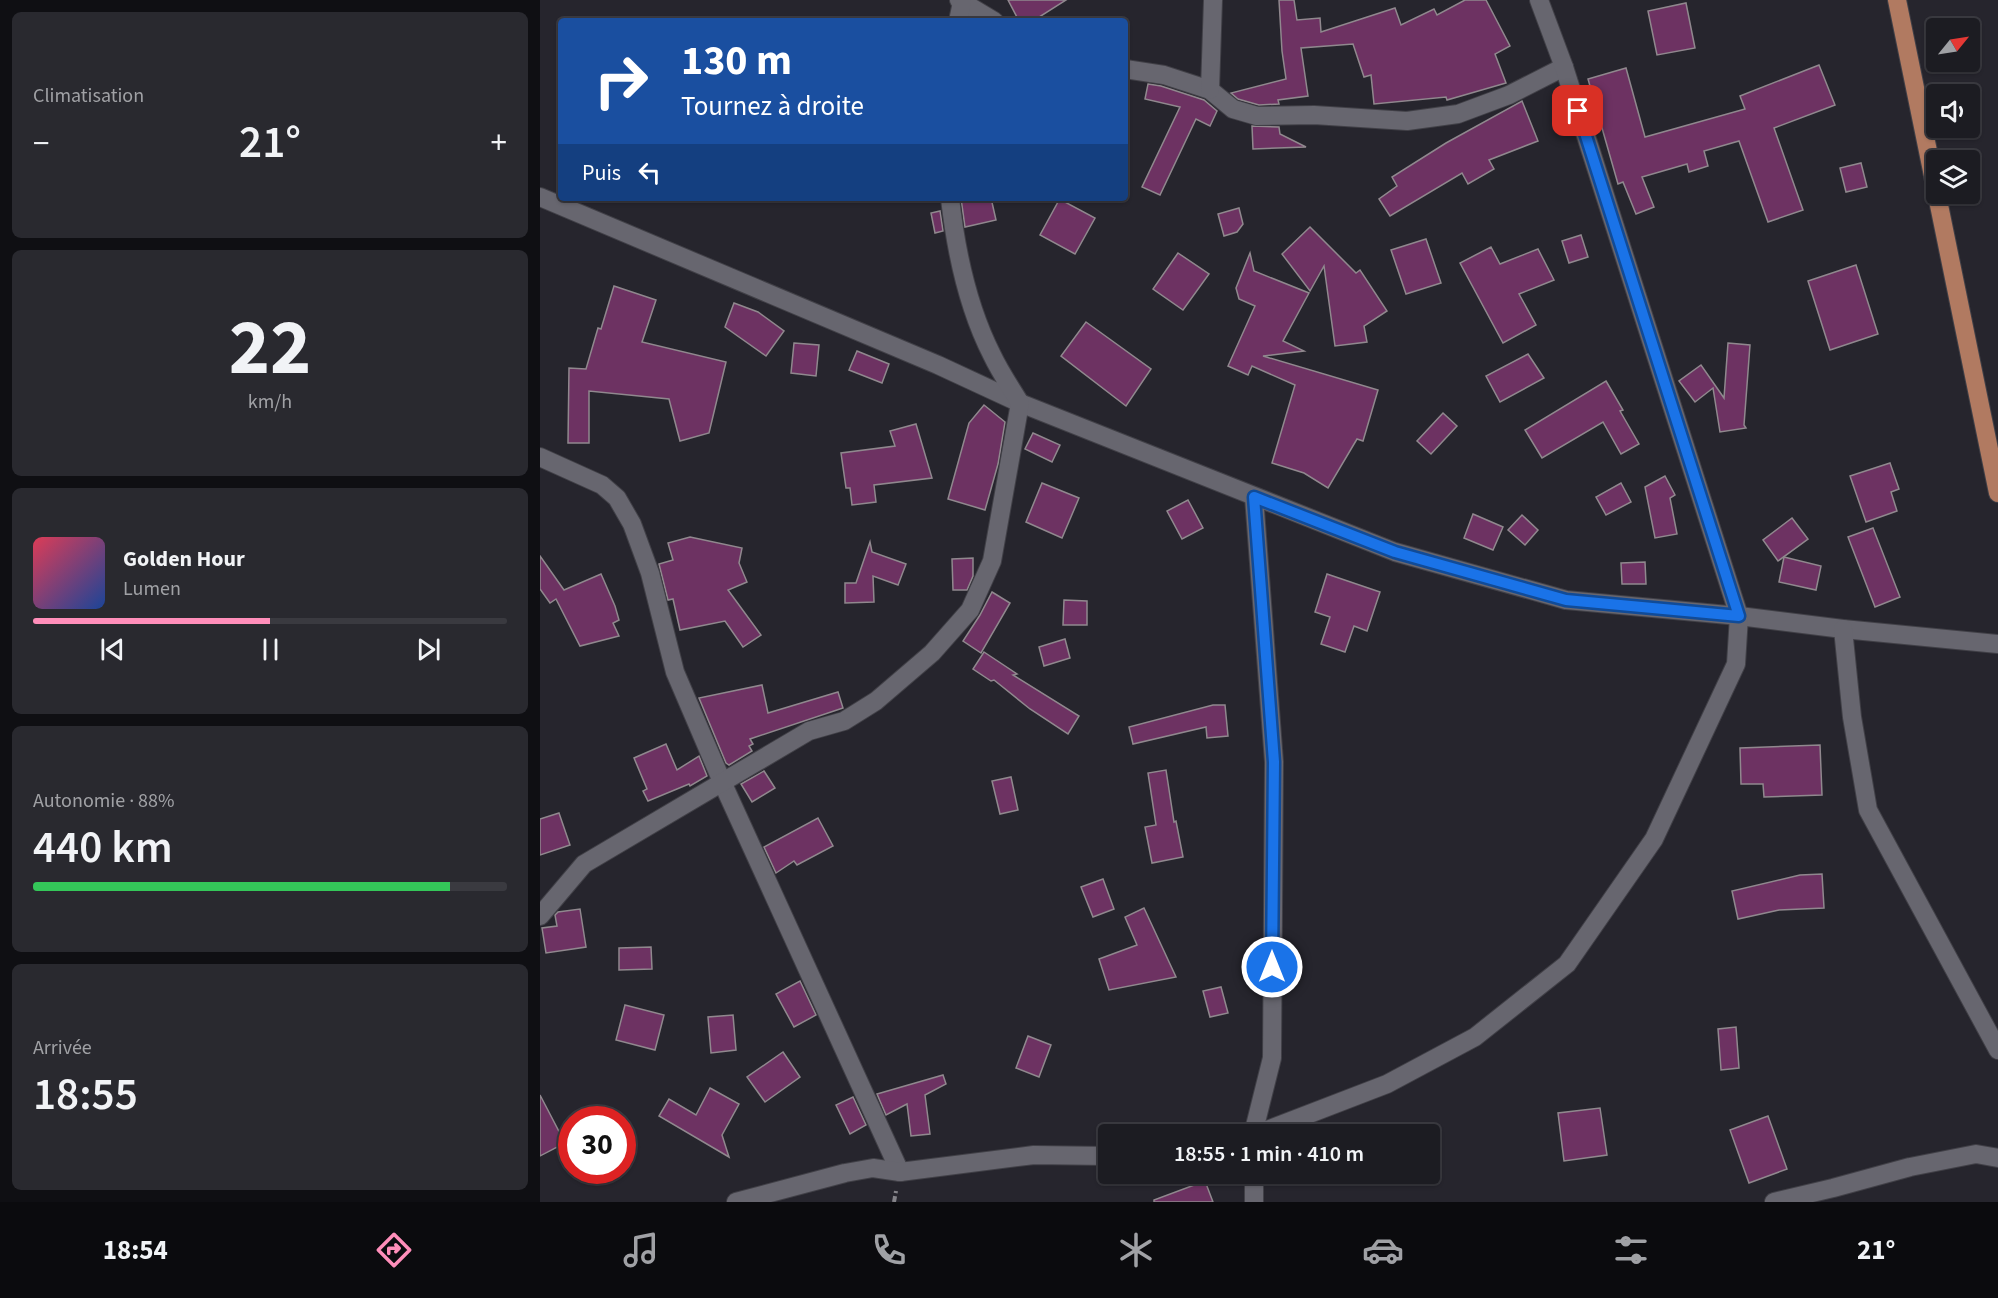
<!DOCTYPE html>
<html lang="fr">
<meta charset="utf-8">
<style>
body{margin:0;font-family:"Source Sans 3",sans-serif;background:#29292f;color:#f1f3f6;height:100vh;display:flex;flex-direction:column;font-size:22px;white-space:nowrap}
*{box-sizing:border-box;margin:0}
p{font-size:20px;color:#a0a1a5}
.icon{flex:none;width:33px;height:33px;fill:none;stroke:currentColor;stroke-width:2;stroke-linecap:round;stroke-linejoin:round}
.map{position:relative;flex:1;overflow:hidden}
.sheet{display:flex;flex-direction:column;gap:12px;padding:12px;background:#0f0f13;width:540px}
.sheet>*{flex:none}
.banner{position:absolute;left:18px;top:18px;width:570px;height:183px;border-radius:6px;box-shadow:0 2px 4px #0004,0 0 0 2px #3a3a40;background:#1a4fa0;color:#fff;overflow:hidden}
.needle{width:39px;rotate:60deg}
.tools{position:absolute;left:1386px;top:18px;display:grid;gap:12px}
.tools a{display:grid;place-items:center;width:54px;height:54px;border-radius:6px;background:#1c1c22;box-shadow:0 2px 4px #0004,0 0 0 2px #3a3a40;font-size:30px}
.speed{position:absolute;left:18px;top:1106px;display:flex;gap:12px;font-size:30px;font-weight:700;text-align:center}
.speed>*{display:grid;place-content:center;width:78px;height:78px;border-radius:50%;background:#1c1c22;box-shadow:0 2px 4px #0004,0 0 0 2px #3a3a40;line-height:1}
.speed .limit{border:9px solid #d22;background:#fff;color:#111}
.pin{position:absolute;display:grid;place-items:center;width:51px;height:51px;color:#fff;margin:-26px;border-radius:12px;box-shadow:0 3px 9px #0006}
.me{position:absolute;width:66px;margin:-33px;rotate:0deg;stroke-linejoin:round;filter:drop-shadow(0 0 4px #0008)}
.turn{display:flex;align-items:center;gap:21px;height:126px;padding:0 24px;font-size:27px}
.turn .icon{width:78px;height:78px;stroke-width:2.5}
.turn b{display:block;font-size:42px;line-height:51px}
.then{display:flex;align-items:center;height:57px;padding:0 24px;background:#0003;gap:12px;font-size:22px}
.big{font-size:45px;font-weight:600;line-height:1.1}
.sheet .card{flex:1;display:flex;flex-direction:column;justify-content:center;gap:9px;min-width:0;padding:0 21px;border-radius:9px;background:#29292f}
.sheet .dial{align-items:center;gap:0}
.dial b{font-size:78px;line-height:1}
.song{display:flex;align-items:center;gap:18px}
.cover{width:72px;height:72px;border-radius:9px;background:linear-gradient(135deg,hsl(350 70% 55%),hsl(220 70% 35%))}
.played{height:6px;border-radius:3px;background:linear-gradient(90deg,#ff8eba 50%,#3a3a40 50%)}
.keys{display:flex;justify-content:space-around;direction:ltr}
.heat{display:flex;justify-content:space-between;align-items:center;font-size:33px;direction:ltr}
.charge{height:9px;border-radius:4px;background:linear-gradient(90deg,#34c759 88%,#3a3a40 0)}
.trip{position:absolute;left:558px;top:1124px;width:342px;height:60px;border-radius:6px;background:#1c1c22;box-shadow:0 2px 4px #0004,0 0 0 2px #3a3a40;font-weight:600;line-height:60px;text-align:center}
.menu{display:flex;height:96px;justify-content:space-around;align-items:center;background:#0b0b0e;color:#a0a1a5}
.menu .icon{width:42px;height:42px}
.menu .on{color:#ff8eba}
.menu b{font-size:27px;color:#f1f3f6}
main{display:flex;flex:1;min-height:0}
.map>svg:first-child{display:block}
.building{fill:#6d3262;stroke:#90888e;stroke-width:1.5}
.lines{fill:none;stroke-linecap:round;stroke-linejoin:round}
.minor-casing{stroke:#414047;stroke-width:20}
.major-casing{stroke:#414047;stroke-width:20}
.path{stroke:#848389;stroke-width:4;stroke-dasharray:6 3;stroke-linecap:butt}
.minor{stroke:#67666f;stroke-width:18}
.major{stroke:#b17a61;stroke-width:18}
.route-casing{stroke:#114b97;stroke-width:15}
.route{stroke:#1a73e8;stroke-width:10}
</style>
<main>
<section class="sheet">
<div class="card"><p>Climatisation</p>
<div class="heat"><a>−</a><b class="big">21°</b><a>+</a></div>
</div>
<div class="card dial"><b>22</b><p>km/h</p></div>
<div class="card">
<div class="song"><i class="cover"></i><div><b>Golden Hour</b><p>Lumen</p></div></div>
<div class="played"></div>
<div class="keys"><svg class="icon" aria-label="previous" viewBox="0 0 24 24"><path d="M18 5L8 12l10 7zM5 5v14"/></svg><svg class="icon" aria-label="pause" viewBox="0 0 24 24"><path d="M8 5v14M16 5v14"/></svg><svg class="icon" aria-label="next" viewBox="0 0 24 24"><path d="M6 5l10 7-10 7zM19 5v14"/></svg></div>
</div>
<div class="card"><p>Autonomie · 88%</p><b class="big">440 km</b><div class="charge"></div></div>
<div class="card"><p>Arrivée</p><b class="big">18:55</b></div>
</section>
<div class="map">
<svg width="1458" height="1202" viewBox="0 0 1458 1202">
<rect width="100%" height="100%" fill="#26252d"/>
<g class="building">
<polygon points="468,0 526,0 493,21 479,21"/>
<polygon points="739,0 754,0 757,20 780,18 781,32 855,8 861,25 894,9 897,15 925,0 946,0 970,46 955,54 966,83 907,100 906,97 834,104 831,75 824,77 813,44 761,48 768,96 738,100 739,104 719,105 698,99 691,93 746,79 742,51"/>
<polygon points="1146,3 1155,48 1117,55 1108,11"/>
<polygon points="1279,65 1295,105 1234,128 1263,210 1228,222 1199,141 1164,151 1168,166 1149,172 1147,164 1102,177 1114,207 1096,214 1083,182 1078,184 1048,79 1086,68 1105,137 1205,109 1200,96"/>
<polygon points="608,84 621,86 664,100 677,111 670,126 656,119 620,195 602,187 640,107 605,99"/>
<polygon points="982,101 998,141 949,160 954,169 928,184 922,173 850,216 839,199 857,186 852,177 906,143"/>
<polygon points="712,126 739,127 740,134 766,147 713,149"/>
<polygon points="1321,163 1327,187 1306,192 1300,168"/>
<polygon points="421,198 451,198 456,220 425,227"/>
<polygon points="518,202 525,202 555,218 535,254 500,235"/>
<polygon points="699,208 703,224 697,232 684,236 678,214"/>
<polygon points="400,211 403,231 395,233 391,213"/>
<polygon points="770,227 816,273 820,270 847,311 824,326 827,342 795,346 784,266 770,291 742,254"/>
<polygon points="1041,235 1048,257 1029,263 1022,241"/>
<polygon points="886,239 901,283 866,294 851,250"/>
<polygon points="951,247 960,264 998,249 1014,280 979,294 996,325 963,343 920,263"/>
<polygon points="638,253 669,274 643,310 613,289"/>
<polygon points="710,253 714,271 769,293 743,341 764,351 723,356 838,390 823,441 817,439 788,488 764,473 732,463 755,385 712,366 708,375 688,366 715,306 699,299 696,288"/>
<polygon points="1316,265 1338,334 1290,350 1268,281"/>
<polygon points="74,286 116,300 102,342 186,362 169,433 140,441 129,399 49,391 49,443 28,443 29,368 46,369 58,328 61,329"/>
<polygon points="194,303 218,312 244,331 226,356 185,327"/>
<polygon points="546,322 611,369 586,406 521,356"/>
<polygon points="254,343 279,345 276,376 251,373"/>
<polygon points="1188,343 1210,345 1204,425 1206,428 1180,432 1173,388 1155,402 1139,381 1161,365 1184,398"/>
<polygon points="317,351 349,364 342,383 309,370"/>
<polygon points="988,354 1004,378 960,402 946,376"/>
<polygon points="1066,381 1083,410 1080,411 1099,444 1081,454 1063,422 1002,458 985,430"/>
<polygon points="444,405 465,422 458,464 445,510 408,499 429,423"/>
<polygon points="903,413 917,426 891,454 877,441"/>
<polygon points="376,424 392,478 334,485 336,502 312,505 310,488 306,488 301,453 355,446 350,431"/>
<polygon points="493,433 520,445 512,462 485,449"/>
<polygon points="1350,463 1359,489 1351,492 1357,511 1326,522 1310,476"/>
<polygon points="1125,476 1135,495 1130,498 1137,534 1115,538 1105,487"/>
<polygon points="502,483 539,498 522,538 486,522"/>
<polygon points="1081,483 1091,502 1066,515 1056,497"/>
<polygon points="648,500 663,528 642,539 627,511"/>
<polygon points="933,514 963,527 953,550 924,538"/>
<polygon points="982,515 998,530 985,545 968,530"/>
<polygon points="1252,518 1268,539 1238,561 1223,540"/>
<polygon points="1333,528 1360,597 1335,607 1308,537"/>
<polygon points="150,537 202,548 199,563 207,582 188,590 221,635 203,647 185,621 140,630 133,599 128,600 119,564 133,560 128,543"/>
<polygon points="330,542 332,552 366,564 358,585 333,576 334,602 305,603 305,583 316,583"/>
<polygon points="0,556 24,590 61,574 75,606 79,620 73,623 79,636 40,646 16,599 10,603 0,589"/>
<polygon points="1244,557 1281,566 1276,590 1239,582"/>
<polygon points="433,558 433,576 427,590 413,590 412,559"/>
<polygon points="1105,562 1106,584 1082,584 1081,563"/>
<polygon points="787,574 840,592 827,631 814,626 805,652 781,644 790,617 775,612"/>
<polygon points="452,592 470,603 441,653 423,641 440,615"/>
<polygon points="524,600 547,601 547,625 523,625"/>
<polygon points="525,639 530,658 504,666 499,647"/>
<polygon points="444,652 477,674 473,675 539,716 528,734 490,709 454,680 451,681 433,669"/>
<polygon points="222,685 228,713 298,692 303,708 210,739 213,744 209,746 212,751 189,765 186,763 159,698"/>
<polygon points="673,705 685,705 688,736 667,738 666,727 593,744 589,727"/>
<polygon points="126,744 137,770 159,756 167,776 150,786 149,784 108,801 103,791 107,789 94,758"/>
<polygon points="1280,745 1282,795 1224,797 1223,784 1201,784 1200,748"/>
<polygon points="626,770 634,822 636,821 643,857 612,863 605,827 616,825 608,773"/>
<polygon points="224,771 235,788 212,802 201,784"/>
<polygon points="471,777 478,810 460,814 452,781"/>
<polygon points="19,813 30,845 0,855 0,819"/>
<polygon points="278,818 293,846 257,865 254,861 236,873 224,847"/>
<polygon points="1282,874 1284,908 1239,910 1198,919 1192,891 1260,875"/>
<polygon points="563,879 574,909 553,917 541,887"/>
<polygon points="604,908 636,977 569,990 559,959 597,945 585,917"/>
<polygon points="40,909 46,947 6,953 2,928 17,926 15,915 18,912"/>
<polygon points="111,947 112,969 79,970 79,948"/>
<polygon points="260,981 276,1015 254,1027 236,994"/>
<polygon points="681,987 688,1013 670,1017 663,991"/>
<polygon points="85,1005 124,1015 115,1050 76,1040"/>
<polygon points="193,1015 196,1050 171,1053 168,1017"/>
<polygon points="1196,1027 1199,1068 1181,1070 1178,1029"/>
<polygon points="488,1036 511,1045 499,1077 476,1068"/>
<polygon points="243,1052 260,1077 225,1102 207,1077"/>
<polygon points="403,1075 406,1084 385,1095 390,1134 371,1136 367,1104 346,1115 337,1094"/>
<polygon points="170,1088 199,1104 182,1135 189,1157 119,1116 129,1099 156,1115"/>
<polygon points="0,1095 25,1143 0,1156"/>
<polygon points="313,1097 326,1125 310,1134 296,1105"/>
<polygon points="1060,1108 1067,1155 1024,1161 1018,1113"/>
<polygon points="1228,1116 1247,1169 1209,1183 1190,1130"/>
<polygon points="665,1181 673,1202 614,1202 614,1200"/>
</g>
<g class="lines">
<defs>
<g id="minor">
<polyline points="419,0 454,21"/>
<polyline points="418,21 422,2"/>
<polyline points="585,69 624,75 670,90 693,109 717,116 774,115 867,121 918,114 969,95 1024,67"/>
<polyline points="670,90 673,0"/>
<polyline points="0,197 398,365 480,403 855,552 1026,600 1199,616 1303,629 1458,644"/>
<polyline points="0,457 62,485 77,498 92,524 110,573 135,672 183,784 360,1172"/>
<polyline points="1303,629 1312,717 1328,810 1458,1050"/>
<path d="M0,916L44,864L269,731L304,721L336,701L392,653L430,610L452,561L480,403C471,388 460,372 452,355C427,306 416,252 410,198"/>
<polyline points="713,1134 732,1058 734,762 714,497"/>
<polyline points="717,1134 847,1084 935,1037 1027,964 1114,839 1196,664 1199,616 1024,67 999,0"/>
<polyline points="714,1173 714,1202"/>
<polyline points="196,1202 305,1173 333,1168 360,1172 494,1155 568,1156"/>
<polyline points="1234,1202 1293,1188 1370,1167 1436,1154 1458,1158"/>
</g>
<polyline id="major" points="1357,0 1458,493"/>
</defs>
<use href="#minor" class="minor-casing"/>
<use href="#major" class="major-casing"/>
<polyline class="path" points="354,1202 356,1191"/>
<use href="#minor" class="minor"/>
<use href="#major" class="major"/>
</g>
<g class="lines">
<defs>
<polyline id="route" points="732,967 734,762 714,497 855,552 1026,600 1199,616 1038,111"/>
</defs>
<use href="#route" class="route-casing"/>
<use href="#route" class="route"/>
</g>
</svg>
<div class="tools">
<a><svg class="needle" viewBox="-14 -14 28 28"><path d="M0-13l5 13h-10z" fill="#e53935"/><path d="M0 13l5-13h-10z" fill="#a0a1a5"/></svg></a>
<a><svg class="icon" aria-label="sound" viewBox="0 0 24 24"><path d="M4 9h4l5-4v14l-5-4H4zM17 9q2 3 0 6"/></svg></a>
<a><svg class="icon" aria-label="layers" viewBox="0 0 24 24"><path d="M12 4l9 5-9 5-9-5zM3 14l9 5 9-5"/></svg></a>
</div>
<div class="speed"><div class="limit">30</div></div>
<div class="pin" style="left:1038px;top:111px;background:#d93025"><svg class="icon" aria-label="arrive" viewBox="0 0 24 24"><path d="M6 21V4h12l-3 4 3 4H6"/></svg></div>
<svg class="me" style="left:732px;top:967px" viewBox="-20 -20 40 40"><circle r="17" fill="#1a73e8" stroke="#fff" stroke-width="3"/><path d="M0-11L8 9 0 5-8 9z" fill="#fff"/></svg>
<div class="trip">18:55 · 1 min · 410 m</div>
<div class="banner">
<div class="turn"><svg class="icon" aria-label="right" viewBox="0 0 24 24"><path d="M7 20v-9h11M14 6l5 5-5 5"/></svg><div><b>130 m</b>Tournez à droite</div></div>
<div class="then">Puis<svg class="icon" aria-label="left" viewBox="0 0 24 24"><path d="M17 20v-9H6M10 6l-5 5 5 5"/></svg></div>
</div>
</div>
</main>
<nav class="menu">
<b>18:54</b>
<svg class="icon on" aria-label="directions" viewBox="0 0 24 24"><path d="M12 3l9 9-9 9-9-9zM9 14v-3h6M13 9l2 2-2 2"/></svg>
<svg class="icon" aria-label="music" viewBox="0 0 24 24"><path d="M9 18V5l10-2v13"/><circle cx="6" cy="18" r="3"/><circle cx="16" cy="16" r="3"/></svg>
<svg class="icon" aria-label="phone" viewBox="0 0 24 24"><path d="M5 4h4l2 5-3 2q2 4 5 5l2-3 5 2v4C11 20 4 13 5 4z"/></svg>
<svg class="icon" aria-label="climate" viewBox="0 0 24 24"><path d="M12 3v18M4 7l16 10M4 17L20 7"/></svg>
<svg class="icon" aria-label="car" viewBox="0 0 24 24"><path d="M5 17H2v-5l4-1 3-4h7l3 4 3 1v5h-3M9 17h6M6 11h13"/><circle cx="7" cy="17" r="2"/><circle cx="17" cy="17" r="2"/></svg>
<svg class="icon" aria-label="filters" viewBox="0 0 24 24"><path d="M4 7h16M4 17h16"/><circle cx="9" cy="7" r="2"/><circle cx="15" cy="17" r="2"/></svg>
<b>21°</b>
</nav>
